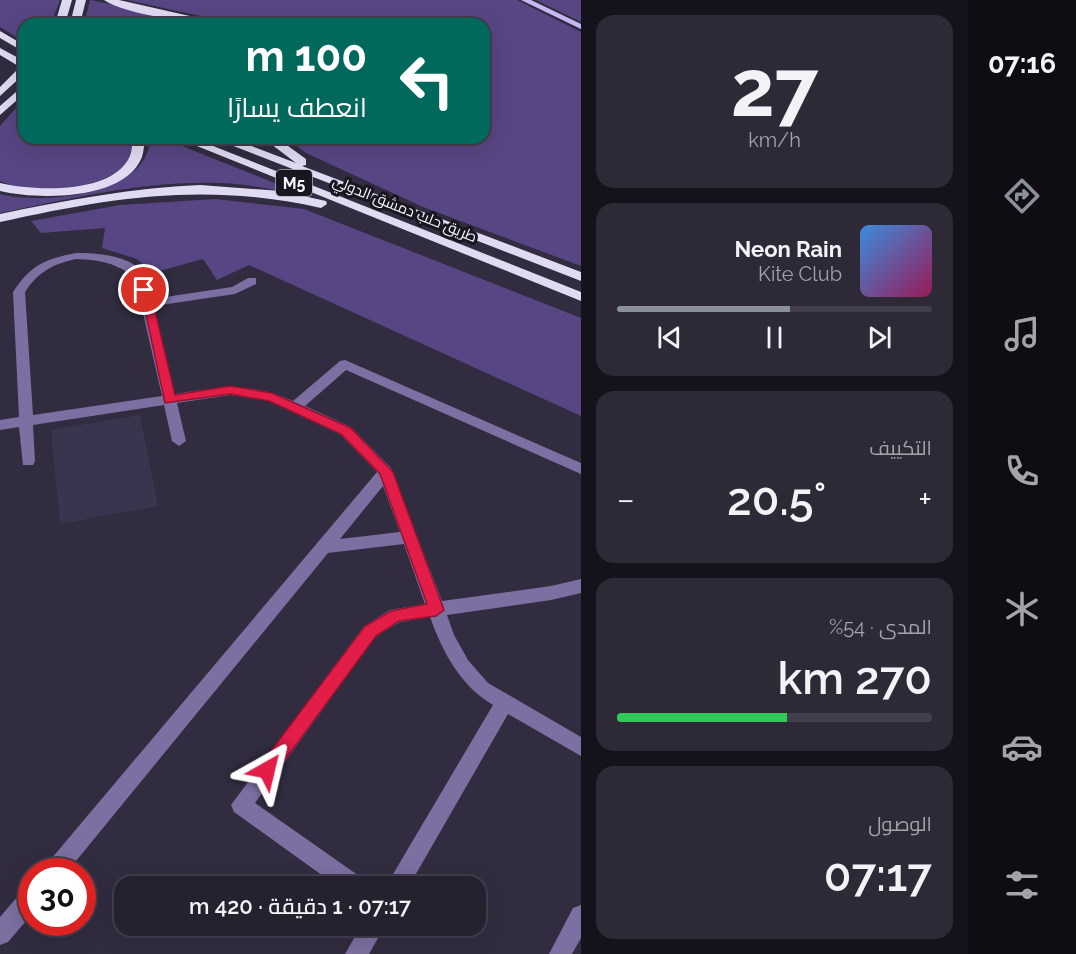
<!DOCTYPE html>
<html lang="ar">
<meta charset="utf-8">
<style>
body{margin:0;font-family:Raleway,Cairo,sans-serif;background:#2d2937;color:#f1f3f6;direction:rtl;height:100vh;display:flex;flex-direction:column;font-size:22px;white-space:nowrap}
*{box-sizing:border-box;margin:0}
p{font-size:20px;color:#a3a3aa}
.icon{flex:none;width:33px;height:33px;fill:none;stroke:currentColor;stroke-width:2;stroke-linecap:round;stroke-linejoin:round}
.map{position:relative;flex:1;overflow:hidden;direction:ltr}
.details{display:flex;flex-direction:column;gap:15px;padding:15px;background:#14121a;width:387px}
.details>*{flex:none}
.top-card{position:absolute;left:18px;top:18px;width:472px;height:126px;border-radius:18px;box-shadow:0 6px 24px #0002,0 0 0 2px #423e4b;direction:rtl;background:#00695c;color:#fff;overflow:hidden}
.speed{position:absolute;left:18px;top:858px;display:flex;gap:12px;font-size:30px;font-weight:700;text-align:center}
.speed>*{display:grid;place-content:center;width:78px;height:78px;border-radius:50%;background:#25212f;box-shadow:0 6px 24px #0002,0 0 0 2px #423e4b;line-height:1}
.speed .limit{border:9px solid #d22;background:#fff;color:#111}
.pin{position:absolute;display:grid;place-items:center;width:51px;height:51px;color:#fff;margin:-26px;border:3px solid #fff;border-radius:50%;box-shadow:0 2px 6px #0007}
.me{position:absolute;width:66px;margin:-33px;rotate:37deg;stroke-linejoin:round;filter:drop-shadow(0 0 4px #0008)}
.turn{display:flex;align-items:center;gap:21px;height:126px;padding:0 24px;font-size:27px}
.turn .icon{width:78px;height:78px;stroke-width:2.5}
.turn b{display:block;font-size:42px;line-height:51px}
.big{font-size:45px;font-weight:600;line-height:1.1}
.details .tile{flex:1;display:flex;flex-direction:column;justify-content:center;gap:9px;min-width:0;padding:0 21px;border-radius:18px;background:#2d2937}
.details .dial{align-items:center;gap:0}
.dial b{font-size:78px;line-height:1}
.song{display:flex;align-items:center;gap:18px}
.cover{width:72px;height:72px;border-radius:9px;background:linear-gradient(135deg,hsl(210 70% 55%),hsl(330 70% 35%))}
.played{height:6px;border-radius:3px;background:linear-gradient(90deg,#8c9099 55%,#423e4b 55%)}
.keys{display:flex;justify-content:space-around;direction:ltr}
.heat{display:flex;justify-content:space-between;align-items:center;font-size:33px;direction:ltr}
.charge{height:9px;border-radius:4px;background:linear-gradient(90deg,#34c759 54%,#423e4b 0)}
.trip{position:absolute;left:114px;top:876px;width:372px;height:60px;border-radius:18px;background:#25212f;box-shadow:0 6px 24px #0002,0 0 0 2px #423e4b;font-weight:600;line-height:60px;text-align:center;direction:rtl}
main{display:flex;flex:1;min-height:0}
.tabs{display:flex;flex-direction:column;width:108px;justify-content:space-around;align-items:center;background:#0f0d13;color:#a3a3aa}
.tabs .icon{width:42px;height:42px}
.tabs .on{color:#8c9099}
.tabs b{font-size:27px;color:#f1f3f6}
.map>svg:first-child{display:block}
.built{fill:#3b344e}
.green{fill:#584583}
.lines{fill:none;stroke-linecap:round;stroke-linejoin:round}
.minor{fill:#7d6fa1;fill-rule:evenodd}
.major{fill:#c6b6f4;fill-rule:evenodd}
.highway{fill:#e0daf3;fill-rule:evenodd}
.route{fill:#e11d48;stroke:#92132f;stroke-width:1.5}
.labels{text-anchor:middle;stroke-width:6;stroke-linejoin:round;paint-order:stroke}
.far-street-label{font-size:15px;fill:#f5f3fe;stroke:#18161f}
.shield{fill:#18161f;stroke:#b3b1bb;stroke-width:1.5}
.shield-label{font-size:16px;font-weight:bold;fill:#f5f3fe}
</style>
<main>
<nav class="tabs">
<b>07:16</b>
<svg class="icon on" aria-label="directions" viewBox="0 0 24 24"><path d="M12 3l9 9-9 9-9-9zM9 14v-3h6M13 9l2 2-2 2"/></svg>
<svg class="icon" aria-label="music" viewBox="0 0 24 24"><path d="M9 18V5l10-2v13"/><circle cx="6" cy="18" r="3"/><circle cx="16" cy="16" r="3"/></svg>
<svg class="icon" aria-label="phone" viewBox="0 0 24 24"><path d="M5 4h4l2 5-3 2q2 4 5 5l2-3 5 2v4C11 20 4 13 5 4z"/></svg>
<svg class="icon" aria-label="climate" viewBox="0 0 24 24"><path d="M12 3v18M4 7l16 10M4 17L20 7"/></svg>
<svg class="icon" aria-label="car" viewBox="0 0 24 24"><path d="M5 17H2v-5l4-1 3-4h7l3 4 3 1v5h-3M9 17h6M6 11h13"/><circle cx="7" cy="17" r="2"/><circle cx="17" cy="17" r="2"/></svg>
<svg class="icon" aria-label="filters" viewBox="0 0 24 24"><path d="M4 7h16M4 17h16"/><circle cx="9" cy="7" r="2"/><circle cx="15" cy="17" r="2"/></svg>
</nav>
<section class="details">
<div class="tile dial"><b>27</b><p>km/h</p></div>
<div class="tile">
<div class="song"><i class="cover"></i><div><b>Neon Rain</b><p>Kite Club</p></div></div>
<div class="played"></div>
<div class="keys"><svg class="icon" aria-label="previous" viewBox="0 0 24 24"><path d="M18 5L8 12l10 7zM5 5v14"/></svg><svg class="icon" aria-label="pause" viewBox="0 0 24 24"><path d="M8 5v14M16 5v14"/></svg><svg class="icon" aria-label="next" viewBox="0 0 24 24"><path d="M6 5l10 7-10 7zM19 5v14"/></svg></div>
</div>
<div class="tile"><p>التكييف</p>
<div class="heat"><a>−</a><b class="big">20.5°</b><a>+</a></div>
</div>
<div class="tile"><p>المدى · 54%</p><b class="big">270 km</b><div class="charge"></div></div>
<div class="tile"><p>الوصول</p><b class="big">07:17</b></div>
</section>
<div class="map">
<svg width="581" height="954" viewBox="0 0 581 954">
<rect width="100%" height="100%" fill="#312c3f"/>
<polygon class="built" points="140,415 158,506 60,524 51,430"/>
<g class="green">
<polygon points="0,0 60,0 51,24 24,24 24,42 0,27"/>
<polygon points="90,0 210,24 137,20 84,24"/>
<polygon points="127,0 517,0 581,32 581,266 423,207 306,153 286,138 484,138 484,24 237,24"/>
<polygon points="536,0 581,0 581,22"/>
<path d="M24,99V138H133C142,191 33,197 0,181V126Z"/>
<path d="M150,138H162L307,196C279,191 250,184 222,183C147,180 72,198 0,213V194C43,205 149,196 150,138Z"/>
<polygon points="215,199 304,209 581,318 581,416 249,265 217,280 203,259 152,273 137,259 102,248 105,228 41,233 31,221 120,205"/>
</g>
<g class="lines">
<g class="minor">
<path d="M76,253C98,253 132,255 146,276C150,281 150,292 152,299L232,287L248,278H256V284L235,294L154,306L175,394C220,387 250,382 293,401L340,361L345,360L581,463V474L346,370L305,406L351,427L391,468L442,601L551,586L581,579V593L551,600L447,615L454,635L468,660L488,683L581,737V756L508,714L409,886H386L493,705C460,685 443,653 430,617L400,622L376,636L255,803L362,878L365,886H337L234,812L231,805L364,626L390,610L425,604L404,544L328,553L67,872H43L46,865L377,472L341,435L269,401L230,395L177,403L186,441L179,446L172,441L164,405L33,425L35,461L33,465H23L19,427L0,430V420L19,417L13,292C31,265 45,259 76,253ZM76,259C100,260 117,263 135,278L162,396L33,415L25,292C38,272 53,264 76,259ZM383,486L400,532L340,539Z"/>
<polygon points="32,886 32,914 8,942 0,945 0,917 24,889"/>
<polygon points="581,905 581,938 572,954 549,954 573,908"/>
<polygon points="361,926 385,926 369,954 345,954"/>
</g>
<polygon class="major" points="521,0 531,0 581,24 581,29"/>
<g class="highway">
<polygon points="62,0 72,0 65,24 55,24"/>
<polygon points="76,0 86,0 80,24 70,24"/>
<path d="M104,0H119L225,24C198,24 125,15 104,0Z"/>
<polygon points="169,20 173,24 124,24 129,21"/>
<polygon points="0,31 24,45 24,52 0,38"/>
<polygon points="0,48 24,61 24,74 0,96 0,87 20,67 0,55"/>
<polygon points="24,85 24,94 0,115 0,106"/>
<path d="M133,138H145C144,144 144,151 142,157C125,201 37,200 0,191V183C33,191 113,195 130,156C132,151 132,144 133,138Z"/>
<polygon points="177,138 193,138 581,292 581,301"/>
<polygon points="213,138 230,138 296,163 263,138 277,138 306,159 306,165 302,166 581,272 581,281"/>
<path d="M200,185L281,191L326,201L327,204L321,208C206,182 113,197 0,222V214C67,200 132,188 200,185Z"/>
</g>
</g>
<polygon class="route" points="140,287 150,290 175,395 230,386 272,393 351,428 393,472 444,610 436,616 399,621 376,636 273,776 267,779 261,776 258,770 261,764 365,626 391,611 427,604 380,474 341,434 269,401 230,394 165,403"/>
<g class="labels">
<g class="far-street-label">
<text transform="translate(405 209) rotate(22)" y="5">طريق حلب دمشق الدولي</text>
</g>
<rect class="shield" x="276" y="170" width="36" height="26" rx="4.5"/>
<g class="shield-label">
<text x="294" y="189">M5</text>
</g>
</g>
</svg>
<div class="speed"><div class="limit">30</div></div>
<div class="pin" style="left:144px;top:290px;background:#d93025"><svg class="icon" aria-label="arrive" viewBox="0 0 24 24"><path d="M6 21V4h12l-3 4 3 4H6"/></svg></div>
<svg class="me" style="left:267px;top:770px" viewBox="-20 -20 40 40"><path d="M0-17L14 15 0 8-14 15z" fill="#e11d48" stroke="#fff" stroke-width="4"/></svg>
<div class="trip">07:17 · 1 دقيقة · 420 m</div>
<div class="top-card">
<div class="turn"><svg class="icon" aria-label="left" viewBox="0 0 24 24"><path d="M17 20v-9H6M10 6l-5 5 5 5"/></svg><div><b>100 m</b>انعطف يسارًا</div></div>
</div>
</div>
</main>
